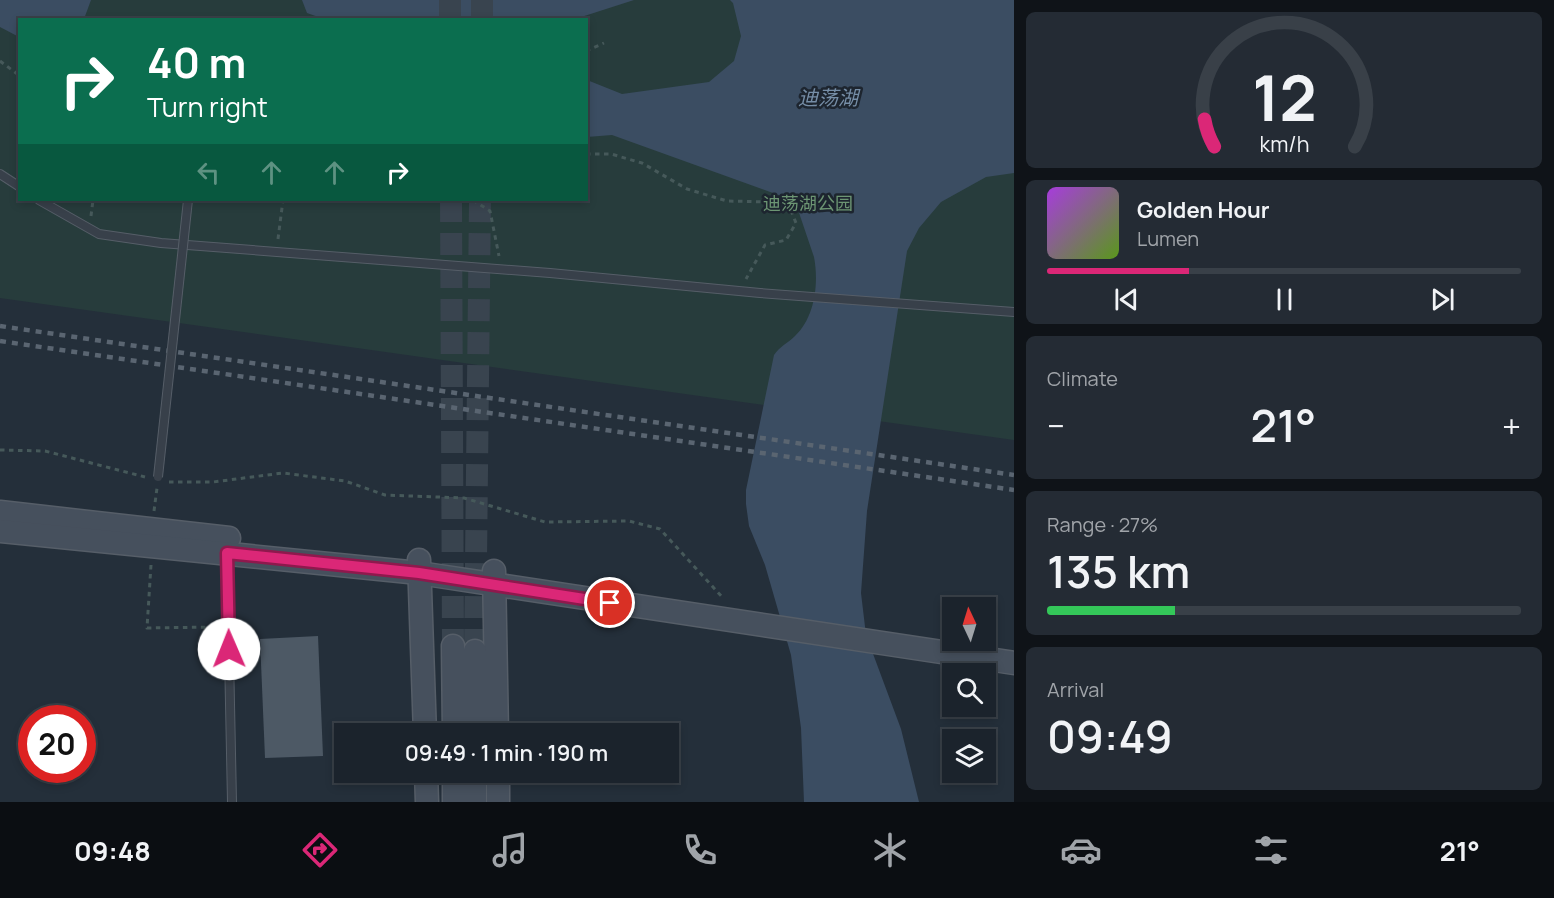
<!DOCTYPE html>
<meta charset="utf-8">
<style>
body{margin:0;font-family:Manrope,"Noto Sans SC",sans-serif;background:#242b34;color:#f1f3f6;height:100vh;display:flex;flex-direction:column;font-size:22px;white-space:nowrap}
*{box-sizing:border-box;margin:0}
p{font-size:20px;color:#a0a4a9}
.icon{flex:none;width:33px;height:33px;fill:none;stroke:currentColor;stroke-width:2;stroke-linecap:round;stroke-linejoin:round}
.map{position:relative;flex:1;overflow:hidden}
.details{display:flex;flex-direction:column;gap:12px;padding:12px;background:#0f1318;width:540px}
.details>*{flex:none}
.guide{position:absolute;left:18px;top:18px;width:570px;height:183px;border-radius:0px;box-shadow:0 3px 9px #0003,0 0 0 2px #394048;background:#0b6e4f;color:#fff;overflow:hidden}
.needle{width:39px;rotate:356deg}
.controls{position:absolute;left:942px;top:597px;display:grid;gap:12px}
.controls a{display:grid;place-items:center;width:54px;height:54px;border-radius:0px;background:#1b232c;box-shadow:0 3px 9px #0003,0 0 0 2px #394048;font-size:30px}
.speed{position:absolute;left:18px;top:705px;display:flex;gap:12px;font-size:30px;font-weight:700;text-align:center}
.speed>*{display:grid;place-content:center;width:78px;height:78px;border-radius:50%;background:#1b232c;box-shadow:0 3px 9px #0003,0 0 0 2px #394048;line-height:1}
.speed .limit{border:9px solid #d22;background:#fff;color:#111}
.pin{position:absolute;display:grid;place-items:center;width:51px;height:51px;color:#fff;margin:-26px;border:3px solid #fff;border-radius:50%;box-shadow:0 2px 6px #0007}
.me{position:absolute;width:66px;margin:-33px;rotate:359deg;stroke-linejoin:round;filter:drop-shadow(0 0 4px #0008)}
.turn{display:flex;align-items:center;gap:21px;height:126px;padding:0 30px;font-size:27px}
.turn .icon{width:78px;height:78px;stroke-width:2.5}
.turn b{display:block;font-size:42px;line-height:51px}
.lanes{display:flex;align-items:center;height:57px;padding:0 30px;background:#0003;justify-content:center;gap:30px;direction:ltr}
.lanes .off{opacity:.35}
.big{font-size:45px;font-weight:600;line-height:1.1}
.details .card{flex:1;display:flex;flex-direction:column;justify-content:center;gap:9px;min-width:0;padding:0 21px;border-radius:9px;background:#242b34}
.details .dial{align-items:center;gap:0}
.dial svg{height:156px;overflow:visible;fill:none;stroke:#394048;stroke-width:7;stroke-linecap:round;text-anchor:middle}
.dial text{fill:#f1f3f6;stroke:none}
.song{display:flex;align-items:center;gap:18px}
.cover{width:72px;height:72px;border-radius:9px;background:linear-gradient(135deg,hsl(280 70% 55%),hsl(90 70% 35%))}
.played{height:6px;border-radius:3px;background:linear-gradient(90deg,#db2777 30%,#394048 30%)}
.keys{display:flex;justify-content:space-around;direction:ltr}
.heat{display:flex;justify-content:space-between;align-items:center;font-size:33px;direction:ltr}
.charge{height:9px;border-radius:4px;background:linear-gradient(90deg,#34c759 27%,#394048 0)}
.trip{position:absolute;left:334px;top:723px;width:345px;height:60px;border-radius:0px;background:#1b232c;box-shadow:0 3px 9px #0003,0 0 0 2px #394048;font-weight:600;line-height:60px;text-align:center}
.menu{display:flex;height:96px;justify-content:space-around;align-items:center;background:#0b0e12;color:#a0a4a9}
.menu .icon{width:42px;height:42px}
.menu .active{color:#db2777}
.menu b{font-size:27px;color:#f1f3f6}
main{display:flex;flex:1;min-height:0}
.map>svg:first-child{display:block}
.green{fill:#273c3c;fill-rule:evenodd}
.water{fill:#3b4d62}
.building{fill:#4d5965}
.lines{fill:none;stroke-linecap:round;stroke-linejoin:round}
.secondary-tunnel{stroke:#39444f;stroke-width:22;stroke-dasharray:22 11;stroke-linecap:butt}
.lane-casing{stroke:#565e68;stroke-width:10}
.secondary-casing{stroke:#565e68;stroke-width:25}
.path{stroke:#46595a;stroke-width:3;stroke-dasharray:4.5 4.5;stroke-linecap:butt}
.lane{stroke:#38404a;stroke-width:8}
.secondary{stroke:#46505d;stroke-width:22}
.rail{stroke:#5a6571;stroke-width:4.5;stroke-dasharray:6 6;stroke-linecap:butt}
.lane-bridge-casing{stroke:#565e68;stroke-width:10;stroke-linecap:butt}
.lane-bridge{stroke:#38404a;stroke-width:8}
.route-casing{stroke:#8e194d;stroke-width:15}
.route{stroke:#db2777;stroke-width:10}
.labels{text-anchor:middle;stroke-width:5;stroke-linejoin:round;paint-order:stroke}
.park-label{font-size:18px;fill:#6c9573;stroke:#1d252f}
.water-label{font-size:20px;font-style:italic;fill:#768ea7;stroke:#1d252f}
</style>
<main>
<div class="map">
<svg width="1014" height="802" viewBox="0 0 1014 802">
<rect width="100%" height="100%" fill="#242f3a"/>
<path class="green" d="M0,0H1014V440L0,298ZM20,20H586V200H20Z"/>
<g class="water">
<polygon points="0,0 91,0 84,19 82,19 20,20 19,37 0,27"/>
<polygon points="302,0 634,0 575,19 324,19 307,13"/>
<path d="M730,0H1014V173L986,177L941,202L919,228L907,251L867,511L861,593L866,635L901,729L919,802H804L801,728L791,655L765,565L749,526L746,504V490L774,355C780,346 788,343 795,336C815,317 819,283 814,257L795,201L612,135L587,137V80L622,94L709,82L734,61L741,36L733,3Z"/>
</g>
<polygon class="building" points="318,636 323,756 265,758 260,639"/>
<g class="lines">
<g class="secondary-tunnel">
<polyline points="450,0 450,20"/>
<polyline points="482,20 482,0"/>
<polyline points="451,200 453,646"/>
<polyline points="475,651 480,200"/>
</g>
<defs>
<g id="lane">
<polyline points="0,174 20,187"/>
<polyline points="39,200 99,234 161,243 550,273 760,293 1014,312"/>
<polyline points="227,556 232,802"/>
</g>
<g id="secondary">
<polyline points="0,512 229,538"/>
<polyline points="0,531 419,573 1014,663"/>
<polyline points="419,560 425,734"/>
<polyline points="494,571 497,734"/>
<polyline points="453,646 454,734"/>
<polyline points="475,651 475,734"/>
<polyline points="426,772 427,802"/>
<polyline points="454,772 454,802"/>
<polyline points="475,772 475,802"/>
<polyline points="498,772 498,802"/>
</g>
</defs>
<use href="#lane" class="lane-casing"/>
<use href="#secondary" class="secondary-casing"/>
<g class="path">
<polyline points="586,51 604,43"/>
<polyline points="0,61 20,76"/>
<polyline points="586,154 611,154 642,163 687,189 727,201 772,202 792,213 796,223 786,240 765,245 746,279"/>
<polyline points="473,200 490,211 499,256"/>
<polyline points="91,216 93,200"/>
<polyline points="278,239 283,200"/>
<polyline points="0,450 45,451 145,477"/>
<polyline points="169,482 213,482 283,473 345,481 385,495 464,498 545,522 629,521 660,529 723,598"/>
<polyline points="154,511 157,488"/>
<polyline points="151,565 147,628 215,627"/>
</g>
<use href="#lane" class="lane"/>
<use href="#secondary" class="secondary"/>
<g class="rail">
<polyline points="0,326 1014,475"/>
<polyline points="0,341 1014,490"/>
</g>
<defs>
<polyline id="lane-bridge" points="158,477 188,200"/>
</defs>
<use href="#lane-bridge" class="lane-bridge-casing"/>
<use href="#lane-bridge" class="lane-bridge"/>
</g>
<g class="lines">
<defs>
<polyline id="route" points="229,649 227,553 419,573 610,603"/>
</defs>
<use href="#route" class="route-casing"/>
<use href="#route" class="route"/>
</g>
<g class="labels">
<g class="park-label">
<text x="808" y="210">迪荡湖公园</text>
</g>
<g class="water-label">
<text x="828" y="105">迪荡湖</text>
</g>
</g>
</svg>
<div class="controls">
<a><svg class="needle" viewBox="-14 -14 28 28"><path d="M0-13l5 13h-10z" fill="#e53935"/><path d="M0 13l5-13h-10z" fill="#a0a4a9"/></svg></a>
<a><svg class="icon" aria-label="search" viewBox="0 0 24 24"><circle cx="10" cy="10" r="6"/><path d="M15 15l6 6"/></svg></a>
<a><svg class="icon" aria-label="layers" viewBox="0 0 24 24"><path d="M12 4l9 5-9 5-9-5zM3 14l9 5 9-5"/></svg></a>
</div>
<div class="speed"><div class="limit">20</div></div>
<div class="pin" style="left:610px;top:603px;background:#d93025"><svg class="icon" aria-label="arrive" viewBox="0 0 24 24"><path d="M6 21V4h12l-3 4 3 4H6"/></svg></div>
<svg class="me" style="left:229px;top:649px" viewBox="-20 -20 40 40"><circle r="19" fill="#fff"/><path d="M0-13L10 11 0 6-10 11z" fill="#db2777"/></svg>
<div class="trip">09:49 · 1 min · 190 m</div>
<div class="guide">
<div class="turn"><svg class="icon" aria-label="right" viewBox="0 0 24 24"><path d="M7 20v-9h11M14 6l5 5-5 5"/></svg><div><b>40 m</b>Turn right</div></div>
<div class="lanes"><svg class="icon off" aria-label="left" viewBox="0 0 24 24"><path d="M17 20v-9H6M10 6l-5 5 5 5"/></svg><svg class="icon off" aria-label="ahead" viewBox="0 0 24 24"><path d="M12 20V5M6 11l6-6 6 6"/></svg><svg class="icon off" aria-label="ahead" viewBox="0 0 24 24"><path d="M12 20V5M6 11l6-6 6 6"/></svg><svg class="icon" aria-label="right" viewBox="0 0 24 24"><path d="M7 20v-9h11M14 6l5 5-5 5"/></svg></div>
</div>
</div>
<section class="details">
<div class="card dial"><svg viewBox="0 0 100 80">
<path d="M14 69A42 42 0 1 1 86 69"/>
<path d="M14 69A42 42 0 0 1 9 55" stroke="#db2777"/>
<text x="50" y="56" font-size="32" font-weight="700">12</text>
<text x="50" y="72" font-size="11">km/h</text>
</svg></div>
<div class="card">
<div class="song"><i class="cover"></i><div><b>Golden Hour</b><p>Lumen</p></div></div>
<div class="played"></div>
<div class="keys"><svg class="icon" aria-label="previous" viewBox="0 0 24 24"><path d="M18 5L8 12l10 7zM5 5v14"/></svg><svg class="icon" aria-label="pause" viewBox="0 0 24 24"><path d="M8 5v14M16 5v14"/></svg><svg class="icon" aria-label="next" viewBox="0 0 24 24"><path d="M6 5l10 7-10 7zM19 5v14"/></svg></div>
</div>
<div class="card"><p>Climate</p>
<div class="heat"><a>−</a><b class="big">21°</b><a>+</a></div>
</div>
<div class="card"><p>Range · 27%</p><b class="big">135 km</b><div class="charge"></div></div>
<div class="card"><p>Arrival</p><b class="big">09:49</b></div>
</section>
</main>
<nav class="menu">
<b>09:48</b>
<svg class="icon active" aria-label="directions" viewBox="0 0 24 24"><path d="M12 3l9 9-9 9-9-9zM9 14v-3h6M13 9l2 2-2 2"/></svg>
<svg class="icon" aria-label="music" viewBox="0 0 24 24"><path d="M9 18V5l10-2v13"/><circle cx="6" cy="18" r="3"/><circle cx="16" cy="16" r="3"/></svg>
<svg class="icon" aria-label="phone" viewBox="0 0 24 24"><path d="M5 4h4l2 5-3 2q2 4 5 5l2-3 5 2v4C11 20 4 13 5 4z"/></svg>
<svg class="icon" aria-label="climate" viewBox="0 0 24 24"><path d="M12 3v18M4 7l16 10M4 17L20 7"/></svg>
<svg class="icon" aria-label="car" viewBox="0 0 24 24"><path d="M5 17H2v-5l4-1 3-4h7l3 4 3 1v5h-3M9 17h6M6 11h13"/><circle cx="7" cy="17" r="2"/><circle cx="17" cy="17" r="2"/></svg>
<svg class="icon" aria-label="filters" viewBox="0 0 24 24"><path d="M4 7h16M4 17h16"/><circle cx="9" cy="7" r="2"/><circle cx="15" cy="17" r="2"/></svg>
<b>21°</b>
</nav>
